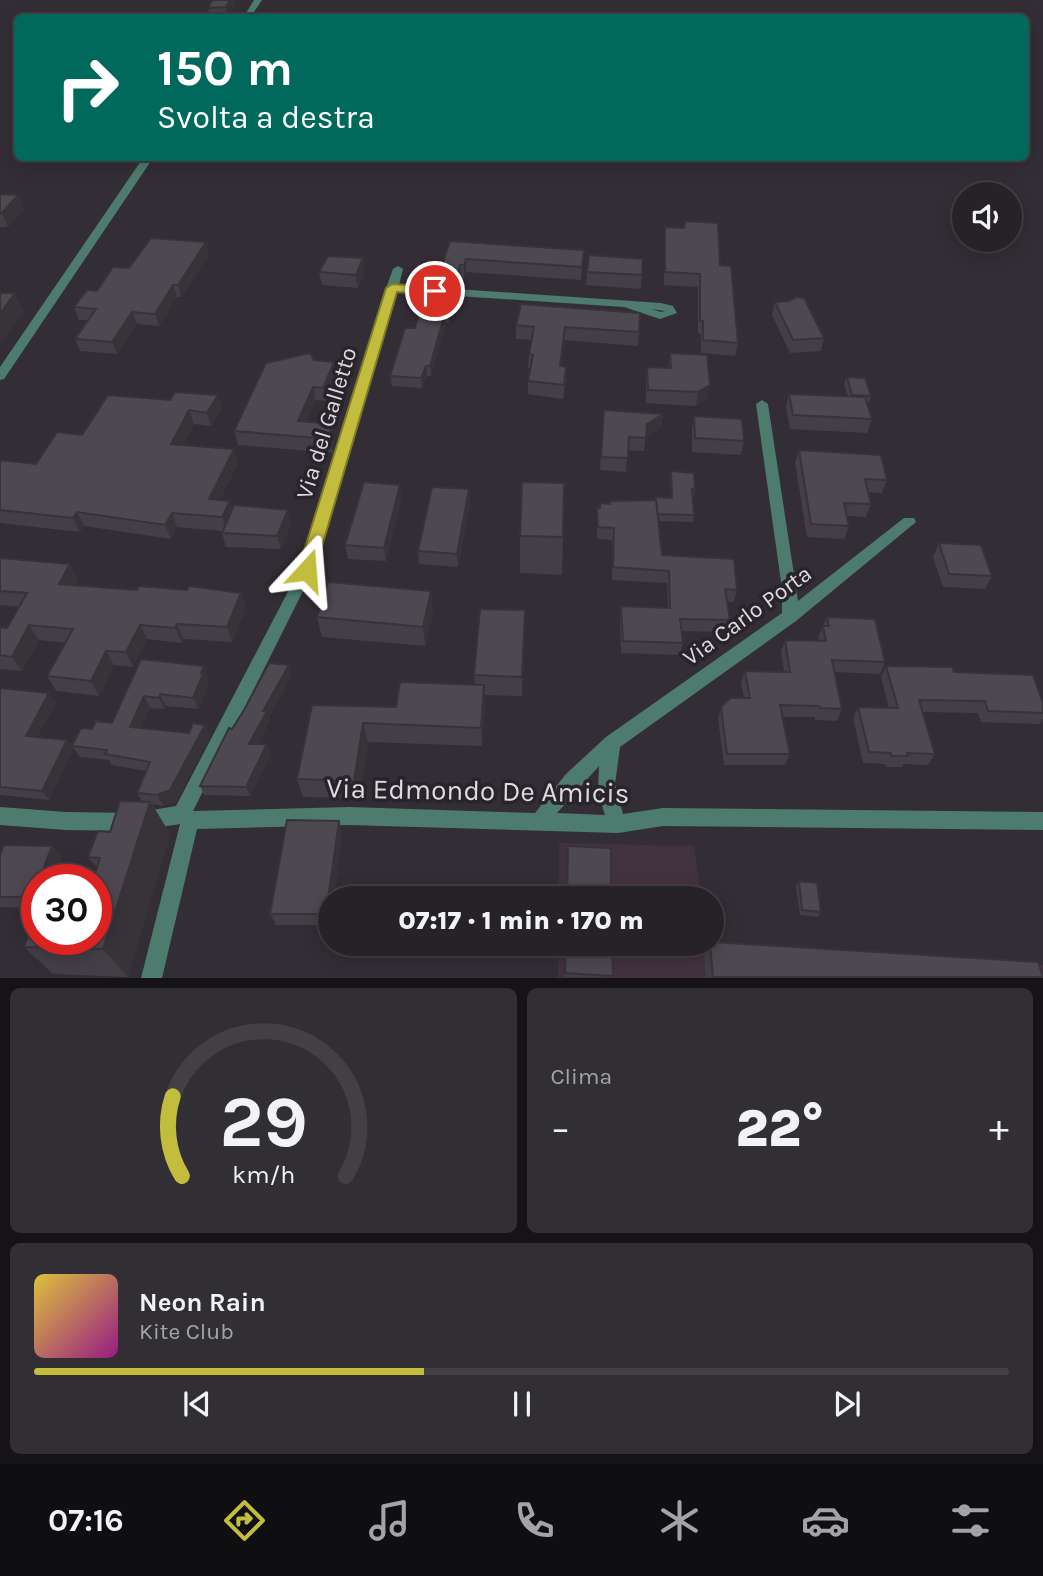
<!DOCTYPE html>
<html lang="it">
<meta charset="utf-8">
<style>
body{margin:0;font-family:Karla,sans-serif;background:#322f34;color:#f1f3f6;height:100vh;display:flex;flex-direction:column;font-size:26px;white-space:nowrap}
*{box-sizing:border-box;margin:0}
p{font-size:23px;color:#a4a4a8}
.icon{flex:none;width:38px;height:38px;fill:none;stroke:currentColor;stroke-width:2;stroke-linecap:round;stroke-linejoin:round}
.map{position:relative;height:978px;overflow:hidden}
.details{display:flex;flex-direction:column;gap:10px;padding:10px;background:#151316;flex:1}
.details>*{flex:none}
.top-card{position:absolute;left:14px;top:14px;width:1015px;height:147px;border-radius:10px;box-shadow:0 4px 18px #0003,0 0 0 2px #423f45;background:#00695c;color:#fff;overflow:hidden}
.controls{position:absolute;left:952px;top:182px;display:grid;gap:14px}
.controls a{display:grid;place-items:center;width:70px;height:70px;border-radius:50%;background:#262228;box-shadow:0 4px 18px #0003,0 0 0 2px #423f45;font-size:35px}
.speed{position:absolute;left:21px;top:864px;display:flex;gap:14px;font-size:35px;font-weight:700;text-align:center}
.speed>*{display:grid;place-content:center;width:91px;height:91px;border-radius:50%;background:#262228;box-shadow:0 4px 18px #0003,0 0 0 2px #423f45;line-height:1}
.speed .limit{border:10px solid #d22;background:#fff;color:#111}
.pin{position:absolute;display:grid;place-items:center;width:60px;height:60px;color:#fff;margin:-30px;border:4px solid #fff;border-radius:50%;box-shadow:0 2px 7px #0007}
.me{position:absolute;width:77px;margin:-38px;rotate:19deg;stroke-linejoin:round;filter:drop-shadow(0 0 5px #0008)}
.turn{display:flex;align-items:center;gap:24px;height:147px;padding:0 28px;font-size:32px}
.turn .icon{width:91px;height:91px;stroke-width:2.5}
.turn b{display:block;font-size:49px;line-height:60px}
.big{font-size:52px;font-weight:800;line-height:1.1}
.details .card{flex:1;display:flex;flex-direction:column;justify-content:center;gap:10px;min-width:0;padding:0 24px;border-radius:10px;background:#322f34}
.details .dial{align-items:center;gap:0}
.dial svg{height:182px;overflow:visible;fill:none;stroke:#423f45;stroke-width:7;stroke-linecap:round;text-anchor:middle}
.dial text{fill:#f1f3f6;stroke:none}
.song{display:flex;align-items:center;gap:21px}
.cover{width:84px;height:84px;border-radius:10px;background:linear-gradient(135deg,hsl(50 70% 55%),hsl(310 70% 35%))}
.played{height:7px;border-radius:4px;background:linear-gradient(90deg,#c3bd3e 40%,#423f45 40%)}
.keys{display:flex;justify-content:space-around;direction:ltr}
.heat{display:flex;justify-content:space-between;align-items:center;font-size:38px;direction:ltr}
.details .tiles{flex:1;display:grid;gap:10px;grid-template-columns:1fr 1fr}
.card:last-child{grid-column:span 2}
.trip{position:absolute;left:318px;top:886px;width:406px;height:70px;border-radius:35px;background:#262228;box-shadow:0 4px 18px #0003,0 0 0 2px #423f45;font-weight:800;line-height:70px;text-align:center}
.menu{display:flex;height:112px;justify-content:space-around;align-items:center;background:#0f0e10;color:#a4a4a8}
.menu .icon{width:49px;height:49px}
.menu .active{color:#c3bd3e}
.menu b{font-size:32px;color:#f1f3f6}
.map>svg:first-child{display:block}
.industrial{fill:#42323e}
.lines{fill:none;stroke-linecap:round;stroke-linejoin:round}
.minor{fill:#4d7c6f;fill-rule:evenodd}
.tertiary{fill:#4d7c6f;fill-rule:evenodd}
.wall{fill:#433f46}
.shaded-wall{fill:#373339}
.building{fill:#4e4951;stroke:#373339;stroke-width:2}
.route{fill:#c3bd3e;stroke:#7f7b28;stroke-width:2}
.labels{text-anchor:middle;stroke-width:7;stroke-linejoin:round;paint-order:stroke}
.street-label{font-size:23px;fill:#dedbdf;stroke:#29242b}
.near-street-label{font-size:28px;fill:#dedbdf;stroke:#29242b}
</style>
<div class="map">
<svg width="1043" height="978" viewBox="0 0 1043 978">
<rect width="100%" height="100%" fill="#332e35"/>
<g class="industrial">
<polygon points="559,843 694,846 701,898 559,898"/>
<polygon points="712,942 1043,965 1043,978 558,978 559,943"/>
</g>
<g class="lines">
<path class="minor" d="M398,266L403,269L399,285L661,303L673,306L677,313L660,319L624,307L397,292L319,559L193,811L349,807L535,813L566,774L606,737L782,613V589L756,404L762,400L768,404L798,601L904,518H914L916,522L796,621L620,747L615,784L623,814L663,808L1043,812V830L663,826L618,833L349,825L197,829L162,978H141L180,824L135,831L66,830L0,825V807L66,812L135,813L176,806L305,559L386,288L393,269ZM651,309L665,311L661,312ZM599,766L598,793L605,815L557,813Z"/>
<g class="tertiary">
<polygon points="254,0 262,0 250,18 243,18"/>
<polygon points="143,158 153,158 4,379 0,380 0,367"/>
</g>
</g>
<g class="wall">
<polygon points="212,0 235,0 236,2 229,18 211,18 208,8"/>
<polygon points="0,194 18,195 24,210 8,227 0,227"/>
<polygon points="685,221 720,265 738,343 735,356 701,353 701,334 698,333 698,287 664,285 664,239 665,227 684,228"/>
<polygon points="450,241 584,250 581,280 466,272 464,278 461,278 459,286 441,285 440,272"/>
<polygon points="206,242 209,254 181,297 177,297 159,326 137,324 117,354 80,351 75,339 88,320 79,320 74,307 129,268"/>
<polygon points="365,271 358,288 322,285 319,272"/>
<polygon points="587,272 642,275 641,289 586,285"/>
<polygon points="456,298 449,323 446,323 431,376 427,376 422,388 392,386 390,376 415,328"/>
<polygon points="775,302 824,338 821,351 790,353 772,315"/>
<polygon points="521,304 639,332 638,346 564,340 561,366 566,380 563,399 528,394 528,381 530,368 528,368 529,354 531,340 516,339 516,325"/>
<polygon points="670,353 710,385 707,399 696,406 646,403 646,380 647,367 669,368"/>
<polygon points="314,360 334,362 336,375 326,401 315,400 306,422 334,438 333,453 238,445 234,431"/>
<polygon points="847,377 871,396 869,402 867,402 872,419 867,433 790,429 786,407 789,394 848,397 844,384"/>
<polygon points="218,395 222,409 211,426 194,424 183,445 234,449 238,463 220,500 230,501 232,509 291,523 281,549 226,547 222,533 222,531 177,527 171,539 84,526 80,532 0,523 0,460 36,464 82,435 170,400"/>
<polygon points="604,410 663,414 661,428 646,437 644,451 628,450 626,472 600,470"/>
<polygon points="694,416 744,441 741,455 692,452 692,430"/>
<polygon points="799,450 887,480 882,493 868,492 871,504 866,517 847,516 849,526 844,539 807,537 795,463"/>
<polygon points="671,471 695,489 694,496 693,496 694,515 693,522 658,521 662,555 737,590 734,602 727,601 730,620 727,632 681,631 683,643 680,655 621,653 620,618 621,606 668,608 667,583 612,580 612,540 597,539 597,508 599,508 600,503 655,500 655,497 671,498 670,478"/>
<polygon points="400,485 402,498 386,561 348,559 345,545"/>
<polygon points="469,489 470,503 458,567 419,564 418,551"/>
<polygon points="520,536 563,537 562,575 520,573"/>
<polygon points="939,543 992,576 985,589 943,587 933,557"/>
<polygon points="0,558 78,579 75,585 137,590 187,590 241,593 246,608 232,642 184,639 182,643 147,639 133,667 114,665 99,696 56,691 47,676 66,643 39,640 22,671 0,669 0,627 7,628 20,607 0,605"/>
<polygon points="433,611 425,646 322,637 317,617"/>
<polygon points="827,617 885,662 880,674 835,672 842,709 837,721 815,720 815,717 783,717 790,754 785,765 724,765 718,719 721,707 744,698 741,683 745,671 784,671 781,652 785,640 819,641 818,637"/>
<polygon points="525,629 522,696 484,695 485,704 482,746 368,742 359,798 303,797 297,779 312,705 396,707 475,685 474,675"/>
<polygon points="141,659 209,677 207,682 208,685 199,709 166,706 164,709 150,708 141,728 189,733 205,725 210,736 176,801 163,806 152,804 170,834 128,977 53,974 24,947 96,940 97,868 88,857 110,832 142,801 137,793 146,771 112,765 109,760 80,757 72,746 92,729 112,723"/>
<polygon points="886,666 954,672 1043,703 1043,718 1039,724 981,722 978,713 923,712 935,754 928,765 903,764 902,767 886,767 885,764 863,763 853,718 858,707 889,708 881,677"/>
<polygon points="292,675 269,717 270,720 258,744 267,744 271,754 250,796 204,795 200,786"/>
<polygon points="0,688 56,703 37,737 67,740 73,749 49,800 0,795"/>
<polygon points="342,832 330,925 276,925 270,914"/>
<polygon points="52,846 62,857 37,880 37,908 0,907 0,855"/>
<polygon points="568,846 611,898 566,898"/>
<polygon points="799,881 821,912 818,917 800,915 796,887"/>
<polygon points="565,943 612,943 612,977 564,977"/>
<polygon points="710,943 1043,977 706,977 704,957"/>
</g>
<g class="shaded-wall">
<polygon points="230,0 235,0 236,2 228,18 226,7"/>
<polygon points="18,195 24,210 8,227 2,213"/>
<polygon points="206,242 209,254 181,297 178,285"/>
<polygon points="363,258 365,271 358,288 356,275"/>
<polygon points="466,259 466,272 464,278 464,265"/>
<polygon points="460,265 461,278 459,286 458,273"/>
<polygon points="173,285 177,297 159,326 155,314"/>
<polygon points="455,288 456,298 449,323 449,313"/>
<polygon points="15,293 24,312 0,344 0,314"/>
<polygon points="132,312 137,324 117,354 112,342"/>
<polygon points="445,313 446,323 431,376 430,366"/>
<polygon points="565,327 564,340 559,380 560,366"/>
<polygon points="334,362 336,375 326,401 323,388"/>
<polygon points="426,366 427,376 422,388 421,378"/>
<polygon points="710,385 707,399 696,406 698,392"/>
<polygon points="313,387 315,400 301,435 298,421"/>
<polygon points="218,395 222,409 211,426 207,413"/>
<polygon points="189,410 194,424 176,458 171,444"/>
<polygon points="663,414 661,428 645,438 647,424"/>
<polygon points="331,424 334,438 333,453 330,439"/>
<polygon points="234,449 238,463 214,513 209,499"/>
<polygon points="400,485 402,498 386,561 384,548"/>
<polygon points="469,489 470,503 458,567 457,554"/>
<polygon points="230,501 234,515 227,531 222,517"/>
<polygon points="288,510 291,523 281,549 277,536"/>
<polygon points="77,512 84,526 80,532 73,518"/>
<polygon points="172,513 177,527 171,539 165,525"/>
<polygon points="70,564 78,579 67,599 59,584"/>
<polygon points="431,591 433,611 425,646 423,627"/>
<polygon points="241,593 246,608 232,642 227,627"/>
<polygon points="525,610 525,629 522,696 522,677"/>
<polygon points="177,624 184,639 182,643 175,628"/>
<polygon points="29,625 39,640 22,671 12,657"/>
<polygon points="140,625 147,639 133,667 126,652"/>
<polygon points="106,651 114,665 99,696 91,681"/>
<polygon points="289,665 292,675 269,717 270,720 253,753 249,744 263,711"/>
<polygon points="204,666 209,677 207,682 208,685 199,709 193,698"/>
<polygon points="484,685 485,704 482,746 481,728"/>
<polygon points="49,693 56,703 33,745 26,736"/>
<polygon points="160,694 166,706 164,709 159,698"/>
<polygon points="144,696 150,708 137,738 130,727"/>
<polygon points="363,723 368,742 359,798 354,781"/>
<polygon points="205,725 210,736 176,801 163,806 157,795"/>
<polygon points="67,740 73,749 49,800 42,791"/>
<polygon points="267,744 271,754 250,796 246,787"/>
<polygon points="150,802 170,834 128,977 103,949"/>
<polygon points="339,821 342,832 334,898 331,898 330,925 326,914"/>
<polygon points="52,846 62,857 53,880 39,880"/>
<polygon points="37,887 37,901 33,897"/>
</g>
<g class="building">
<polygon points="212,0 230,0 226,7 208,8"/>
<polygon points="0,194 18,195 2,213 0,213"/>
<polygon points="685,221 718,223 720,265 731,266 738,343 703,340 703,321 700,320 700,274 665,272 665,227 684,228"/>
<polygon points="151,238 206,242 178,285 173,285 155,314 132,312 112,342 75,339 96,309 74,307 87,290 97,291 113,267 129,268"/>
<polygon points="450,241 584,250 582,267 466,259 464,265 460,265 458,273 440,272"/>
<polygon points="589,255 643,259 642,275 587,272"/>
<polygon points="328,256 363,258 356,275 319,272"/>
<polygon points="436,287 455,288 449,313 445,313 430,366 426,366 421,378 390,376 405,328 415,328 424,295 431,296"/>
<polygon points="0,293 15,293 0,314"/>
<polygon points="796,297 804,298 824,338 793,340 775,302 789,301"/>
<polygon points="521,304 640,313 639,332 565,327 560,366 566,367 564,385 528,381 533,355 529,354 534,327 516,325"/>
<polygon points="310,353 314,360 334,362 323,388 313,387 298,421 331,424 330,439 234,431 266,363"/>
<polygon points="670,353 707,355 710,385 698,392 648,390 647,367 671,368"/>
<polygon points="847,377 865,378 871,396 852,395"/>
<polygon points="175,392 218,395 207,413 189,410 171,444 234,449 209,499 230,501 222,517 172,513 165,525 77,512 73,518 0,510 0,460 36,464 57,432 82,435 108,395 170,400"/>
<polygon points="789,394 865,397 872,419 793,415"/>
<polygon points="604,410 663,414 647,424 646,438 629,437 628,458 601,457"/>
<polygon points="694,416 742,419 744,441 695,438"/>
<polygon points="799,450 881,455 887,480 865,479 871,504 844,503 849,526 811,524"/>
<polygon points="671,471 694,473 695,489 692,489 694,515 657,514 655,497 672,498"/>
<polygon points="364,482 400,485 384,548 345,545"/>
<polygon points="522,482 564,483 563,537 520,536"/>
<polygon points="432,487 469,489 457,554 418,551"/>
<polygon points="656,500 662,555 734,559 737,590 725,589 730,620 680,619 683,643 623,641 621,606 670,608 669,571 613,567 614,528 598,527 597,508 600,508 600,503 610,504 610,501"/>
<polygon points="234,505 288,510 277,536 222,533"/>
<polygon points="939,543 981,545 992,576 949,574"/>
<polygon points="0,558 70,564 59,584 137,590 139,586 187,590 189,586 241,593 227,627 177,624 175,628 140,625 126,652 106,651 91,681 47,676 73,629 29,625 12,657 0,655 0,627 7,628 27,593 0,591"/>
<polygon points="328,582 431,591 423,627 317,617"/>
<polygon points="480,609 525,610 522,677 474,675"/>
<polygon points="827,617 875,619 885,662 832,660 842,709 820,708 819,706 780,705 790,754 727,754 721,707 731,698 750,698 745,671 790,672 785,640 826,641 823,626 829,626"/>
<polygon points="141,659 204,666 201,673 203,674 193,698 160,694 159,698 144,696 130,727 189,733 193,723 205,725 170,790 157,795 137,793 150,762 105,754 107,750 72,746 81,728 92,729 96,721 112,723"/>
<polygon points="269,663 289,665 263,711 267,711 249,744 267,744 246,787 200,786 229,728 232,729 244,710"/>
<polygon points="886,666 952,667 954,672 1033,675 1043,703 1043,713 988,711 985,701 919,700 935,754 907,753 908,756 892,756 891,753 869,752 858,707 898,708"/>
<polygon points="400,682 484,685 481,728 363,723 354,781 297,779 312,705 396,707"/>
<polygon points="0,688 49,693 26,736 67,740 42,791 0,787"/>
<polygon points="120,801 150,802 103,949 24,947 37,913 37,940 96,940 96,880 93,880 100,858 88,857 98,831 110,832"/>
<polygon points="287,820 339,821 326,914 270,914"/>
<polygon points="4,845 52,846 39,880 37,880 37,887 33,897 0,897 0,855"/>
<polygon points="568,846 611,848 611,898 567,898"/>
<polygon points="799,881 817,883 821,912 802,910"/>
<polygon points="712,942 1038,962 1043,977 713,977 710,943"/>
<polygon points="566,943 612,943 613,976 565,973"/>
</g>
<polygon class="route" points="392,284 435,287 442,291 435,295 397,292 315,570 313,575 301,575 298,570 386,288"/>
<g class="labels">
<g class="street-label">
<text transform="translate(326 423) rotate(-73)" y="8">Via del Galletto</text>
<text transform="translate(747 615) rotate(-36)" y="8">Via Carlo Porta</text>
</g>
<g class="near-street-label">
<text transform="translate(478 790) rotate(1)" y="10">Via Edmondo De Amicis</text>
</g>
</g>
</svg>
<div class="controls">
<a><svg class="icon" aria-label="sound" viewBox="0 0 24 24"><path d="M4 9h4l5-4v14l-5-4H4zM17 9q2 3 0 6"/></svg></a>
</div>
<div class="speed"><div class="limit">30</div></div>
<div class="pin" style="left:435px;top:291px;background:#d93025"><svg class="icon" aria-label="arrive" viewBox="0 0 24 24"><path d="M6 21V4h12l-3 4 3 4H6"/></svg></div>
<svg class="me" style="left:307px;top:570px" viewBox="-20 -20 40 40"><path d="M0-17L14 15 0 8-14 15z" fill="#c3bd3e" stroke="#fff" stroke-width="4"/></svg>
<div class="trip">07:17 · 1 min · 170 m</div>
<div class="top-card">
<div class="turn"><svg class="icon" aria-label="right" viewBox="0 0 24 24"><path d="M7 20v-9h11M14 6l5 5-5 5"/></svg><div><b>150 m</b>Svolta a destra</div></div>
</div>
</div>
<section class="details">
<div class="tiles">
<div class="card dial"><svg viewBox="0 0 100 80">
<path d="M14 69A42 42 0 1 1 86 69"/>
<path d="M14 69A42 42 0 0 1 10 34" stroke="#c3bd3e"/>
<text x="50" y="56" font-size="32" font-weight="700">29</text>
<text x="50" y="72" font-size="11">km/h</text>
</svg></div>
<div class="card"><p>Clima</p>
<div class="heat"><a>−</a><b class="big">22°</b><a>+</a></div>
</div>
<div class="card">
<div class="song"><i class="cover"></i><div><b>Neon Rain</b><p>Kite Club</p></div></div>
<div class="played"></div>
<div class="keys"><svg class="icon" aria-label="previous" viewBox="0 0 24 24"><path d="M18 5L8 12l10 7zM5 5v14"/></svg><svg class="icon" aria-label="pause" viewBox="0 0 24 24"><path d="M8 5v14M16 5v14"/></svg><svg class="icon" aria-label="next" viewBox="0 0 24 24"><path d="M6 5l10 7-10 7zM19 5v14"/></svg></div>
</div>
</div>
</section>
<nav class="menu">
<b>07:16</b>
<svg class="icon active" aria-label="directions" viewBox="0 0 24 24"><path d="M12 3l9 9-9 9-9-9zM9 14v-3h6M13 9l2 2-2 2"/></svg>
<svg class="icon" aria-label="music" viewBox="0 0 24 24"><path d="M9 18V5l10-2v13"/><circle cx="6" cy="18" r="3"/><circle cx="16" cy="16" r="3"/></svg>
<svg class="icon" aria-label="phone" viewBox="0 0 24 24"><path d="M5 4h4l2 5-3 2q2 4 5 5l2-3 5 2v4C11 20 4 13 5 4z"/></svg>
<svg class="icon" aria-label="climate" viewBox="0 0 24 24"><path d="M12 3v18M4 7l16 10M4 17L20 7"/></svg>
<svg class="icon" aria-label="car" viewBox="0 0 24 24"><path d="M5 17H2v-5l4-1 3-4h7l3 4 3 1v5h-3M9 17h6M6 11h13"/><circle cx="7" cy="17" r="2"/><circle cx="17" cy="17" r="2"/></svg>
<svg class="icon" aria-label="filters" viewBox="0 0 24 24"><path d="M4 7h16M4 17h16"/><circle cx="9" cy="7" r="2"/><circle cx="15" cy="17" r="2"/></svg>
</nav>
